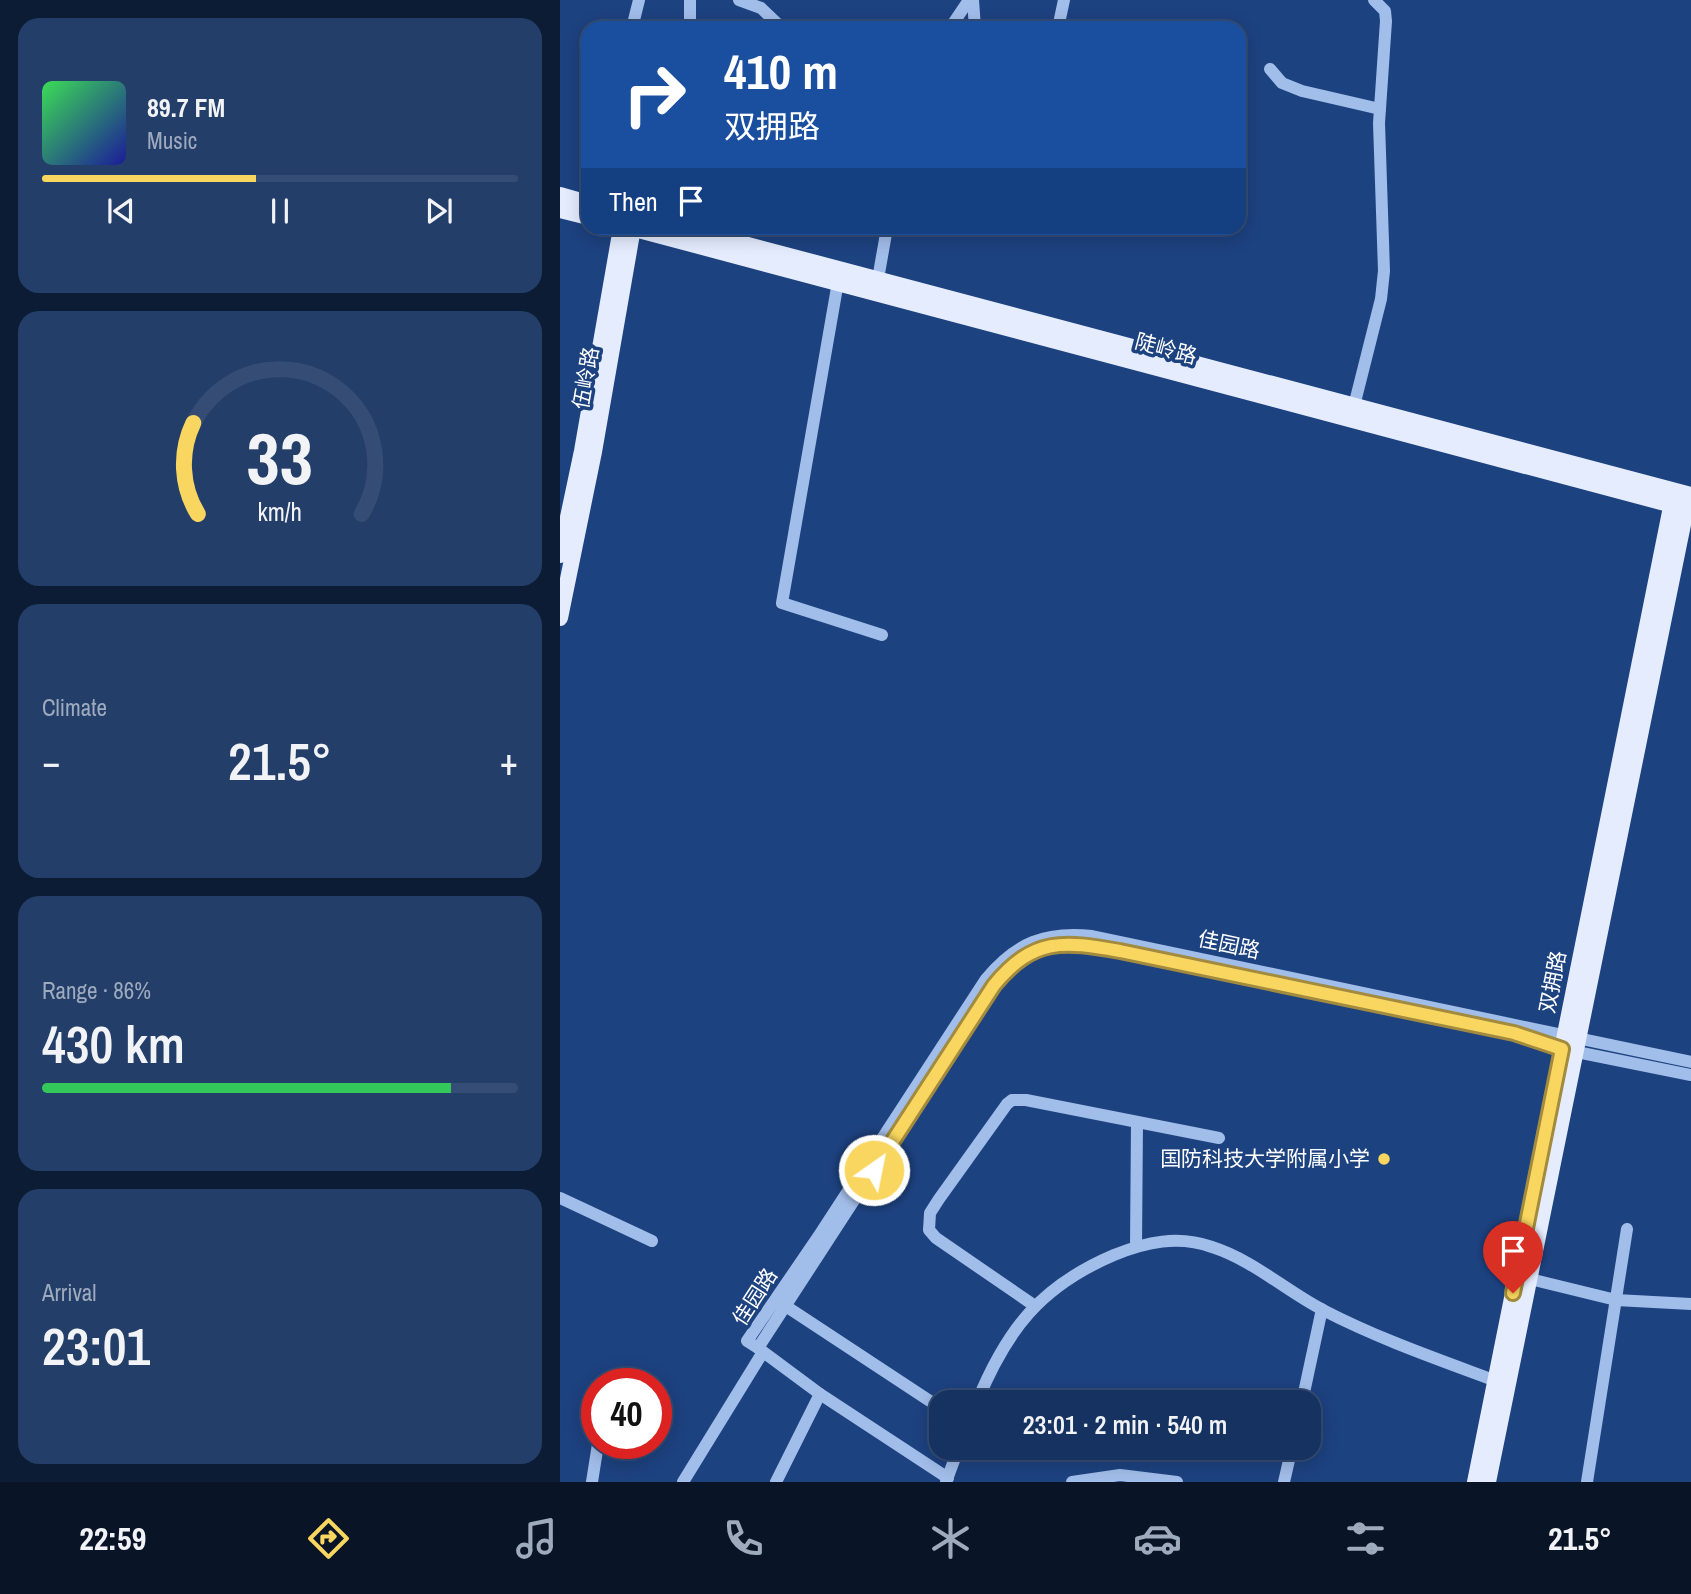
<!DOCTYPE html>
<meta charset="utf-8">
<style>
body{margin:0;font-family:"Archivo Narrow","Noto Sans SC",sans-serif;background:#233e69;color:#f1f3f6;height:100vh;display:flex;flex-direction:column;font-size:26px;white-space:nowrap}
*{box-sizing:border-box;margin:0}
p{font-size:23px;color:#9eaabd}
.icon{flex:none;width:38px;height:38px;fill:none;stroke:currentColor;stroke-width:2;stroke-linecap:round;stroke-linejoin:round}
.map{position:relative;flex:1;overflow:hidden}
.side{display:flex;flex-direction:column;gap:18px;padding:18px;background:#0c1c35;width:560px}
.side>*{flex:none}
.hud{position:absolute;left:21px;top:21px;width:665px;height:214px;border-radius:21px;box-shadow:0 4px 18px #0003,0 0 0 2px #354d75;background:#1a4fa0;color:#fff;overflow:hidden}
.speed{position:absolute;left:21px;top:1368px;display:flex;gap:14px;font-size:35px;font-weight:700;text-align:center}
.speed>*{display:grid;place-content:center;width:91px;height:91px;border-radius:50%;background:#163260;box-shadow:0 4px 18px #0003,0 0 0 2px #354d75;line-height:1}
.speed .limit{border:10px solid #d22;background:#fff;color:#111}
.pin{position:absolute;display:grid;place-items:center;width:60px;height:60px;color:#fff;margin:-72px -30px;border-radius:50% 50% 50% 0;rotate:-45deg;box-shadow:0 0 7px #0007}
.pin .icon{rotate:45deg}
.me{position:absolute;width:77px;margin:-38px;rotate:33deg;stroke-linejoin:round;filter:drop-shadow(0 0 5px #0008)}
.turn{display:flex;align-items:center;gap:24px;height:147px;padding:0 28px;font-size:32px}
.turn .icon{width:91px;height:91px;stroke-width:2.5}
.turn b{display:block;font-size:49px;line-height:60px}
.then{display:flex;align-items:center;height:66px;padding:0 28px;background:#0003;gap:14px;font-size:26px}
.big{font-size:52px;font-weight:600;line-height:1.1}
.side .card{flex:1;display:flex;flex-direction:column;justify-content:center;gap:10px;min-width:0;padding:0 24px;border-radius:21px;background:#233e69}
.side .dial{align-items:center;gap:0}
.dial svg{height:182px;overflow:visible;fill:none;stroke:#354d75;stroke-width:7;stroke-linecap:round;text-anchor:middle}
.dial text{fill:#f1f3f6;stroke:none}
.song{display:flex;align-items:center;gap:21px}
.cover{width:84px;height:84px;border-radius:10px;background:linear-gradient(135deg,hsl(130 70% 55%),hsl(240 70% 35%))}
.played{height:7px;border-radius:4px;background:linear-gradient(90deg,#f9d65f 45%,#354d75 45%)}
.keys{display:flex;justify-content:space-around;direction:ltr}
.heat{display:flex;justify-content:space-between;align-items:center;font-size:38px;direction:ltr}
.charge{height:10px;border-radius:5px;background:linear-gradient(90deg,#34c759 86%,#354d75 0)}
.trip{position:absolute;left:369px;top:1390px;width:392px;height:70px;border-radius:21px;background:#163260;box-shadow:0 4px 18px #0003,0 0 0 2px #354d75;font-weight:600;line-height:70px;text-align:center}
.dock{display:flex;height:112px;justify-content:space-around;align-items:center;background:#091426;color:#9eaabd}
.dock .icon{width:49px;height:49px}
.dock .active{color:#f9d65f}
.dock b{font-size:32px;color:#f1f3f6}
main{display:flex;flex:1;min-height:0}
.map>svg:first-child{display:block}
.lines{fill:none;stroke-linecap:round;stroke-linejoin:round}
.minor{stroke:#a1bde9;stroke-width:12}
.major{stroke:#e4ecfe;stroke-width:16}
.route-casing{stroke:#a28b3e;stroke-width:18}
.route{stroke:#f9d65f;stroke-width:12}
.poi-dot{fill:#f9d65f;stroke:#1d4280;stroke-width:2.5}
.labels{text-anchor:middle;stroke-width:7;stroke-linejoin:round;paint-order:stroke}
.street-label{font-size:21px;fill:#fff;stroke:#1d4280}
.poi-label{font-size:21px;fill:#fff;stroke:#1d4280;text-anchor:end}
</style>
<main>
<section class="side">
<div class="card">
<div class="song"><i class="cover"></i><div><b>89.7 FM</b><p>Music</p></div></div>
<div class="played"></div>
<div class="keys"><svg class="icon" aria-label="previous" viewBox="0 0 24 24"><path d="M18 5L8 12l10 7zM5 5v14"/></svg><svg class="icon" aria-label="pause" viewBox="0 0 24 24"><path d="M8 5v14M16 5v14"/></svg><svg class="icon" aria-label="next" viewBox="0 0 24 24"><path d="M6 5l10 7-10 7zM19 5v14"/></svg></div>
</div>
<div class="card dial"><svg viewBox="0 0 100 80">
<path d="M14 69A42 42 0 1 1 86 69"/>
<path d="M14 69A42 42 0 0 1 12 29" stroke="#f9d65f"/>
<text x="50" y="56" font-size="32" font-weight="700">33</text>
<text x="50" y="72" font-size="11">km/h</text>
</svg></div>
<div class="card"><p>Climate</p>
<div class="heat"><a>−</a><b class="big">21.5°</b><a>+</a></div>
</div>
<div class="card"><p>Range · 86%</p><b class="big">430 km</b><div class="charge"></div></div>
<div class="card"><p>Arrival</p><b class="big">23:01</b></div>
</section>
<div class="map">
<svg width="1131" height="1482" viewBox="0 0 1131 1482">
<rect width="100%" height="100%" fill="#1d4280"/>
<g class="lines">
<g class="minor">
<polyline points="179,0 201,8 222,28"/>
<polyline points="413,0 415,28"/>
<polyline points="72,28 79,0"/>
<polyline points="130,28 130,0"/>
<polyline points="390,28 409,0"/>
<polyline points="498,28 504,0"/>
<polyline points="710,69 722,83 742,91 820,109"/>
<polyline points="279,276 222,603 322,635"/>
<polyline points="318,279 327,228"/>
<polyline points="794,406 821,299 824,271 819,123 826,21 825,11 814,0"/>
<path d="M1131,1062L532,936C485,931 456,943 426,979L260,1234L187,1341L198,1348L434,985C473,937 503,941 560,951L954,1033L1002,1049L1131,1075"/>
<polyline points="0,1198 92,1241"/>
<polyline points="576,1246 577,1122"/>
<polyline points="970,1279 1056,1300 1131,1304"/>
<polyline points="218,1301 382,1409"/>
<polyline points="475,1306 376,1238 369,1230 370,1213 379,1199 447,1104 452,1100 466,1100 659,1138"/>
<polyline points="198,1348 260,1394 388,1478"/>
<path d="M417,1402C447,1329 481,1286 554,1255C586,1242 618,1235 652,1247C693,1260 726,1291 763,1310C819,1339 877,1359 936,1381"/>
<polyline points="742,1402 762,1309"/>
<polyline points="32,1482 38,1444"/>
<polyline points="123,1482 203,1352"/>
<polyline points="216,1482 260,1394"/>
<polyline points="386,1482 399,1447"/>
<polyline points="512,1482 560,1475 617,1482"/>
<polyline points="724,1482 732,1447"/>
<polyline points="1027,1482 1067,1229"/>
</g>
<g class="major">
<polyline points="0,195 28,203"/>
<polyline points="0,210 28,217"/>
<polyline points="71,228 1131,510"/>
<polyline points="124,228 1131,495"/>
<polyline points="0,555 22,451 61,228"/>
<polyline points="0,618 34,452 73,228"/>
<polyline points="915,1482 1113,497"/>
<polyline points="928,1482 1128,500"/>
</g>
</g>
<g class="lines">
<defs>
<path id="route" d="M314,1170L434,985C474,937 503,941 560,951L954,1033L1002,1049L953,1293"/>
</defs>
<use href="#route" class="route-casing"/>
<use href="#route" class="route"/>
</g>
<circle class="poi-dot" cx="824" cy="1159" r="7"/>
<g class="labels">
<g class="street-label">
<text transform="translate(606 349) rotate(15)" y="7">陡岭路</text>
<text transform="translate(26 378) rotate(-80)" y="7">伍岭路</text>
<text transform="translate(669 945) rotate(12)" y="7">佳园路</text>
<text transform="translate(993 982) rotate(-79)" y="7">双拥路</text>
<text transform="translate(195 1297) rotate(-57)" y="7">佳园路</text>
</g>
<g class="poi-label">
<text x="810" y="1166">国防科技大学附属小学</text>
</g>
</g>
</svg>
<div class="speed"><div class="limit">40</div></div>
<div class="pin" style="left:953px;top:1293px;background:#d93025"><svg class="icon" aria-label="arrive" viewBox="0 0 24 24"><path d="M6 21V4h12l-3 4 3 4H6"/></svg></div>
<svg class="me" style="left:314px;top:1170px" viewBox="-20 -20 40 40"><circle r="17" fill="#f9d65f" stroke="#fff" stroke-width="3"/><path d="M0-11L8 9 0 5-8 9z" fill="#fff"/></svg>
<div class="trip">23:01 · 2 min · 540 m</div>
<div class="hud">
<div class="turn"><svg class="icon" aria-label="right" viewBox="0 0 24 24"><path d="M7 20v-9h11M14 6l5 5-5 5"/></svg><div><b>410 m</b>双拥路</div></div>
<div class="then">Then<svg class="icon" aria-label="arrive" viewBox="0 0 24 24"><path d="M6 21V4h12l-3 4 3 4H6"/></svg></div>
</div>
</div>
</main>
<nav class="dock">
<b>22:59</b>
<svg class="icon active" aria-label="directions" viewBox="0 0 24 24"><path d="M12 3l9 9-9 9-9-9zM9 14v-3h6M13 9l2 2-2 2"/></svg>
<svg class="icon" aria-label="music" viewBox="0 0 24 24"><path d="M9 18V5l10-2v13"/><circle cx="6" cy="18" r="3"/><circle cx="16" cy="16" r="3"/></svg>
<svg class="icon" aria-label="phone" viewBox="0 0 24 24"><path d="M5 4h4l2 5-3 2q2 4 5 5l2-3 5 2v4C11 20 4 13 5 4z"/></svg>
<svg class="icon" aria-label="climate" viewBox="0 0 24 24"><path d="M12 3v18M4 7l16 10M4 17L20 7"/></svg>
<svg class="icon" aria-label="car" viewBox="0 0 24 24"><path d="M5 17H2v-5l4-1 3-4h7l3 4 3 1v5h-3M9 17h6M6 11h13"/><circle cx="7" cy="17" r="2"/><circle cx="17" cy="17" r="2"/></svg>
<svg class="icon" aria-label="filters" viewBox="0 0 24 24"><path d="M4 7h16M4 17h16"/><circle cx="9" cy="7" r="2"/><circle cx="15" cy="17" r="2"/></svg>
<b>21.5°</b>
</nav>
